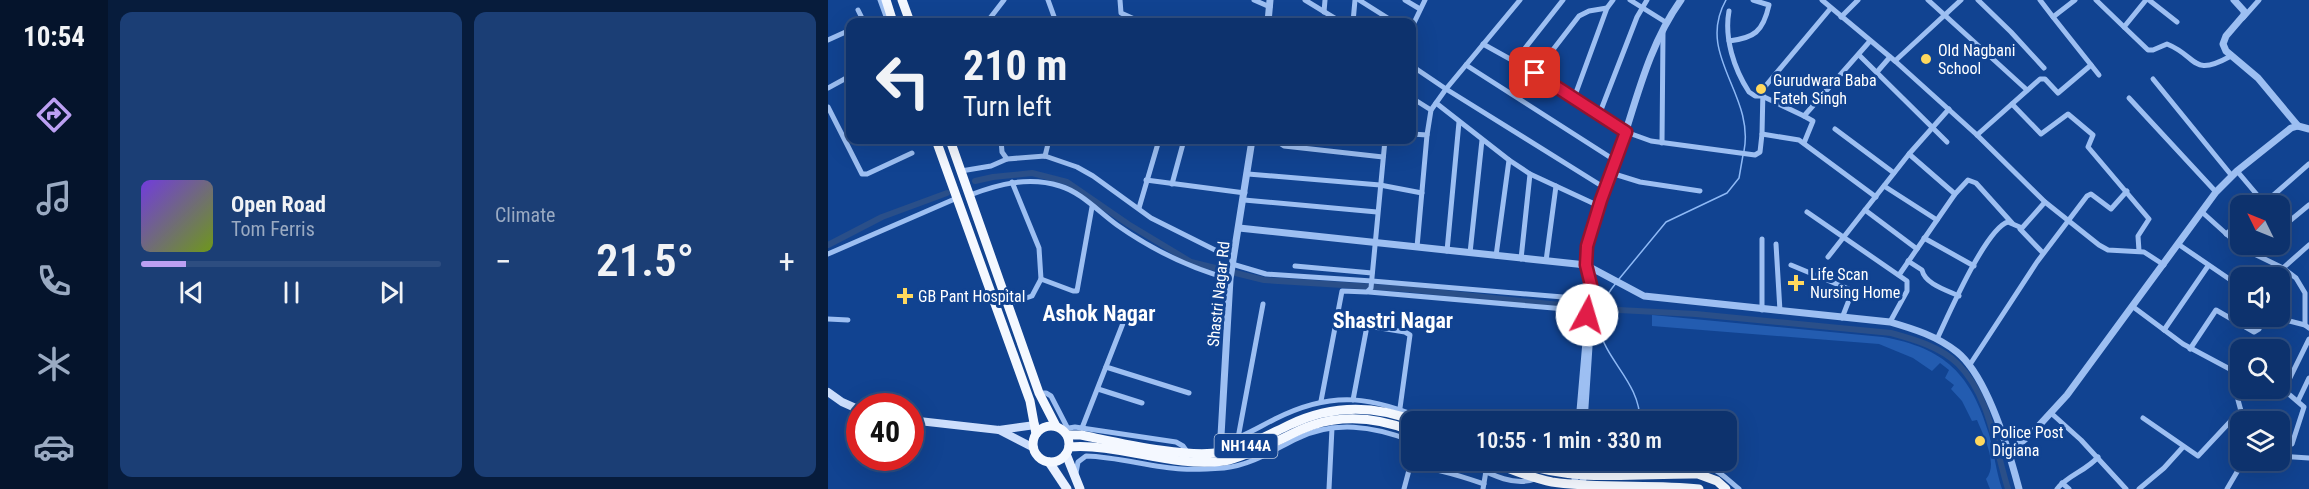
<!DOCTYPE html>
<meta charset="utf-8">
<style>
body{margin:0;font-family:"Roboto Condensed",sans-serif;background:#1b3e75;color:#f1f3f6;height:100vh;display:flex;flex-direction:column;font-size:22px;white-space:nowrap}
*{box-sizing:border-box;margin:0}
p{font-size:20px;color:#9aaac2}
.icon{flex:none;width:33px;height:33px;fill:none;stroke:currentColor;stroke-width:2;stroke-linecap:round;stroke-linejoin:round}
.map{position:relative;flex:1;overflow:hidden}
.details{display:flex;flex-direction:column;gap:12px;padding:12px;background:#071c3c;width:720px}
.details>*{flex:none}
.top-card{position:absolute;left:18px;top:18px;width:570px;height:126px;border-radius:12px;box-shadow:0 6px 24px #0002,0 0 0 2px #2d4d80;background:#0d326d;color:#f1f3f6;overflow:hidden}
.needle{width:39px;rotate:313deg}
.buttons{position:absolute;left:1402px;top:195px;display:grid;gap:12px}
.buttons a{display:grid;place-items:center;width:60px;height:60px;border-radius:12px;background:#0d326d;box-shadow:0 6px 24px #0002,0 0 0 2px #2d4d80;font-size:30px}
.speed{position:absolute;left:18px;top:393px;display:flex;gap:12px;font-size:30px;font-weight:700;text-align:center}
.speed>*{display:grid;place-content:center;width:78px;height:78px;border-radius:50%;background:#0d326d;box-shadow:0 6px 24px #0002,0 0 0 2px #2d4d80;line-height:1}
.speed .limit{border:9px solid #d22;background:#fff;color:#111}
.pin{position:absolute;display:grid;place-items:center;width:51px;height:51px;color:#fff;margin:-26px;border-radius:12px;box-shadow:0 3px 9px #0006}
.me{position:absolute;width:66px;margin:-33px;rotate:6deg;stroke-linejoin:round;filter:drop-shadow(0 0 4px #0008)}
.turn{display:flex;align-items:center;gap:21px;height:126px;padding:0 18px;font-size:27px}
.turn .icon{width:78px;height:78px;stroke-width:2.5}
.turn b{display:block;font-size:42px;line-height:51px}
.big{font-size:45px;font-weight:600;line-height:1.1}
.details .widget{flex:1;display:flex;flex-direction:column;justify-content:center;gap:9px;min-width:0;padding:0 21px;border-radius:12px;background:#1b3e75}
.song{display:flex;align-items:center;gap:18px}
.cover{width:72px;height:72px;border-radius:9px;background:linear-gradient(135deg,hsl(260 70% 55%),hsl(80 70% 35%))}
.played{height:6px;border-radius:3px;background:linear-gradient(90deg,#bca0f2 15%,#2d4d80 15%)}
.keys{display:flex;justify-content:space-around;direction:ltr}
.heat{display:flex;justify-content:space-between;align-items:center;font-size:33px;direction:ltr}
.details .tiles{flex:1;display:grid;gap:12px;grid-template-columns:repeat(2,1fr)}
.trip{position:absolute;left:573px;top:411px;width:336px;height:60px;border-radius:12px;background:#0d326d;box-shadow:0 6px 24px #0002,0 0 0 2px #2d4d80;font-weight:600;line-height:60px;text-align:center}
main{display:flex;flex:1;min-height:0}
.tab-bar{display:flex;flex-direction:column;width:108px;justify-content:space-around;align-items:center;background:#05142c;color:#9aaac2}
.tab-bar .icon{width:42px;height:42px}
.tab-bar .current{color:#bca0f2}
.tab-bar b{font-size:27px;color:#f1f3f6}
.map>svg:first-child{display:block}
.green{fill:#235cb0}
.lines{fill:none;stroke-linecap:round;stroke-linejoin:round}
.stream{stroke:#8eb9f6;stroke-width:1.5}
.canal{stroke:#2a4f89;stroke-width:6}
.minor{stroke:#9dbff2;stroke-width:5}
.tertiary{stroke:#9dbff2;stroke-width:7}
.secondary{stroke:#ccdefc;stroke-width:8}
.primary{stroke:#e8f0ff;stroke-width:9}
.trunk{stroke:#f4f8ff;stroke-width:9}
.route-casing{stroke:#92132f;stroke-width:15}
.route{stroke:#e11d48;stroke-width:10}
.poi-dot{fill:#ffd85e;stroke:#114391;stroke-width:2}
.labels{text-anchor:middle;stroke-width:6;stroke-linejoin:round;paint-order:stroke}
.shield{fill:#114391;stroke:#b8c7de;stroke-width:1.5}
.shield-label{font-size:15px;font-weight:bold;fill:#fff}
.poi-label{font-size:16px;fill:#fff;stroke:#114391;text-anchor:start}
.street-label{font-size:16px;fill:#fff;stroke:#114391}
.district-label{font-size:22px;font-weight:bold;fill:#fff;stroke:#114391}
</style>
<main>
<nav class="tab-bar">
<b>10:54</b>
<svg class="icon current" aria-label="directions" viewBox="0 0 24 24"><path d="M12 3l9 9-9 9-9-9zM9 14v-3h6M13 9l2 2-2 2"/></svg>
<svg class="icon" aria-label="music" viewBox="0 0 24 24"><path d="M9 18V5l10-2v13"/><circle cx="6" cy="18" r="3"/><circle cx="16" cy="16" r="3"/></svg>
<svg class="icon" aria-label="phone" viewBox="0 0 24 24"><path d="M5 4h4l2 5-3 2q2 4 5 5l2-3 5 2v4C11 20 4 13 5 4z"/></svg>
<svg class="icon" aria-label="climate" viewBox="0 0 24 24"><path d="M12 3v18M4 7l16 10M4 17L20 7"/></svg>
<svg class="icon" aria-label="car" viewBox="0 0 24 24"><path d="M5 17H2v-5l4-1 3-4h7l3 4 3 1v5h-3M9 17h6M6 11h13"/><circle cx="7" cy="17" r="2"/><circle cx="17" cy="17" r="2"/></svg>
</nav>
<section class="details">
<div class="tiles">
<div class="widget">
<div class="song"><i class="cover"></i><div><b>Open Road</b><p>Tom Ferris</p></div></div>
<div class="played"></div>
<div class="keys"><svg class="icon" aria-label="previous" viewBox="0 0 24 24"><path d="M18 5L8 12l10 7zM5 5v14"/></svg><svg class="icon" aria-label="pause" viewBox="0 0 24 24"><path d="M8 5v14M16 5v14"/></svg><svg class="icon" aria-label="next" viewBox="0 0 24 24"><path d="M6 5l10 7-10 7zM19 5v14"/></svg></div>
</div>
<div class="widget"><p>Climate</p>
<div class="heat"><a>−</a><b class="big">21.5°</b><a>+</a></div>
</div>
</div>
</section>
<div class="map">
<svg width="1481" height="489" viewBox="0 0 1481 489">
<rect width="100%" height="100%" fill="#114391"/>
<path class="green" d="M824,315L1055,337C1117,348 1143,374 1161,434C1166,452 1168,471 1174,489H1162L1158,479C1171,464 1155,435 1149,420L1144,421L1134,401L1123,389L1126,385L1117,378L1121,370L1112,363L1104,371L1085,358L1051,344L824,326Z"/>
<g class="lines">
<g class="stream">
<path d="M898,0C867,55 927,94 916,151"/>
<polyline points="791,279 838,222 899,193 911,178 915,155"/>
<path d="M788,283C739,343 813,366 812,422"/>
<polyline points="817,460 819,471"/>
</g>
<g class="canal">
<path d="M147,181L165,177L204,173L239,182L300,224L363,262L436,280L578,289L771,309L868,314L1063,333C1085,339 1113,347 1130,364C1162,396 1167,448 1180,489"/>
<polyline points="0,245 54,217 119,193"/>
</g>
<g class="minor">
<polyline points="52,0 60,22"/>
<polyline points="220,0 228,22"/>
<polyline points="292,0 293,13 313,22"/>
<polyline points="426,0 442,7"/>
<polyline points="477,0 513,22"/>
<polyline points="531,0 566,22"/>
<polyline points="577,0 592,9"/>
<polyline points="802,0 839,23"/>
<polyline points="994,0 1067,61 1149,135 1217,202 1271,245 1280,250 1316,252 1336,265"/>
<polyline points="1100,0 1199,90"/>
<polyline points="1150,0 1183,32 1216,68"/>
<polyline points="1212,0 1225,17 1247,0"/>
<polyline points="1268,0 1296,27 1318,0"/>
<polyline points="1321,0 1349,22"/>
<polyline points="30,10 36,22"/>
<path d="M901,11C896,38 906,69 921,92L927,96H934L976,116L1042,41"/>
<polyline points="496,12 497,0"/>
<polyline points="1013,17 1030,0"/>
<polyline points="1225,17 1271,75"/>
<polyline points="1415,18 1431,0"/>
<polyline points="159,22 176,0"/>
<polyline points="525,22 527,0"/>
<polyline points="584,27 597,0"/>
<path d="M1296,27L1320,50H1325L1339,44C1371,57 1363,78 1403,56"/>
<polyline points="0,40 22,30"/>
<path d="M901,41C926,38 935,32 941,5L925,0"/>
<polyline points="655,44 707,73 798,132 823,141 927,155 932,152 934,134 935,89 1002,9"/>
<polyline points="1031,55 1119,142"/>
<polyline points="687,61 735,0"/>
<polyline points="1067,61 1133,0"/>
<polyline points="638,65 788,161"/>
<polyline points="584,66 618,89 777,188"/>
<polyline points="1049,72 1062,57"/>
<polyline points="707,73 751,16 761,11 779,8"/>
<polyline points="1325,79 1404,176"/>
<polyline points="0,88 22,76"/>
<polyline points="584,98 603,110"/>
<polyline points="746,98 779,8 785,0"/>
<polyline points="1301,98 1388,192"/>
<polyline points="608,103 681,160 702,174 771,206"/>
<polyline points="1184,104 1213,134 1240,114 1265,135 1260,147 1321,219 1310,236 1311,251"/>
<polyline points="0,107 34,174 39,174 84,153"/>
<polyline points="771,115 809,17 819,0"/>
<polyline points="976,116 985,121 976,143"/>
<polyline points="1007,129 1066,173"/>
<polyline points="584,134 599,135"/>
<polyline points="934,134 971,140 1048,197"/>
<polyline points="1149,135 1212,79 1217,79 1230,93 1263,65"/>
<polyline points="173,140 174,152 179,159 217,156 249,167 265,176 323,218 405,259"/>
<polyline points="454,140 453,144 456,146 555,157"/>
<polyline points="834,143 835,33"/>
<polyline points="1081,154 1127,194"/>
<polyline points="217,156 221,140"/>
<polyline points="133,171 163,166 179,159"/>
<polyline points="1409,171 1436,203"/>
<polyline points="783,173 812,182 872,191"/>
<polyline points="420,174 552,185 594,193"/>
<polyline points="318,180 417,193"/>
<polyline points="184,182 211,248 213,279"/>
<polyline points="344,184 356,140"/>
<polyline points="1056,186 1109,220"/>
<path d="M142,195C171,184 201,176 232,186C253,192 272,213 289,225C323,249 362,268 402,279"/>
<polyline points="416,200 549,212"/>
<polyline points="1433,206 1481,164"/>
<polyline points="311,208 331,140"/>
<polyline points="1037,210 1089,249"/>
<polyline points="979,212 1079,281 1079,291 1062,322"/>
<polyline points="1374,212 1414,248 1455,268 1468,278 1477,293 1477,325 1481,328"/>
<polyline points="1192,229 1215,253"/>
<polyline points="1452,229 1481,205"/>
<polyline points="1398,234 1413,222"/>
<polyline points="1096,238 1146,266"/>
<polyline points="948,244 952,311"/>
<polyline points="1350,244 1413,287"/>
<polyline points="589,247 599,135 603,110 618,89 692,0"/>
<polyline points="619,251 631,122"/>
<polyline points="642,253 654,140"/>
<polyline points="1423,253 1434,244"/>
<polyline points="0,254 129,198"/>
<polyline points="668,256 681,160"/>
<polyline points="1000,257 1081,154 1121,109"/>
<polyline points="693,259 702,174"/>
<polyline points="718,261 728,186"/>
<path d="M1080,261L1094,270C1097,284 1118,290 1131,296"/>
<polyline points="404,264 438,274 544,281 735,297"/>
<polyline points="963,265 1023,290 1023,295 1014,318"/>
<polyline points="467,266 544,273"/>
<polyline points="1455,268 1481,245"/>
<polyline points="1071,275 1127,194 1140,180 1148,183 1184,223"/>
<polyline points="541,292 737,309"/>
<polyline points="180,304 204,296 213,279 245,291 249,291 264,207"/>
<polyline points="1304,306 1355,344 1413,375"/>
<polyline points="934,310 934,239"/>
<polyline points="1442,316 1477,325"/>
<polyline points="0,319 20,320"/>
<polyline points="509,321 577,332 582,335 572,408"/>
<polyline points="1336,330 1380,266"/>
<path d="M1109,339C1120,316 1158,228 1180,222L1194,228L1217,202"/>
<polyline points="1362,349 1388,310 1426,332 1431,329 1436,316"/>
<polyline points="1141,366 1209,262 1259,196 1263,194 1283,209 1299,191"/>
<polyline points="278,367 361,393"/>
<polyline points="1413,384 1410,400 1416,422"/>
<polyline points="270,389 314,403"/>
<polyline points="211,393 218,393 223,396 239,427"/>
<polyline points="525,400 539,326"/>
<polyline points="493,401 514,291 539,292 543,288 557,140"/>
<polyline points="1470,401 1481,378"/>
<polyline points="1223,413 1253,440 1298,489"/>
<polyline points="1315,418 1370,456 1413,410"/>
<polyline points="254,428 299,313"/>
<polyline points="235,429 247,427 348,442 355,446 360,453"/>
<polyline points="410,438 435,304"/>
<path d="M392,444C412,439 429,428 447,419C506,389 545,397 604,422"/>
<polyline points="1464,444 1476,407 1456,390 1481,339"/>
<polyline points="1452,456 1481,458"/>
<path d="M633,460C655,470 683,488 707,479"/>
<polyline points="703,460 747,467"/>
<path d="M248,473L250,462L258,456C291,457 322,467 354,469C367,470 382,469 396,468C423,465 444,451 468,439C506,420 545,426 584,441"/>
<path d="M852,473C878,456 891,472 911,489"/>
<polyline points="1234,483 1241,489"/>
<polyline points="501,489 504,428"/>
<path d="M576,489L581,470C593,462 641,479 656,484"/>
<polyline points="655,489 658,471"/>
<path d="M1229,489C1240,475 1258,471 1270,457"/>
<polyline points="1311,489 1336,468 1355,447"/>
<polyline points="1399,489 1416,460"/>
</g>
<g class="tertiary">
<polyline points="1406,0 1416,11 1416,15 1398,36 1395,44 1398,51 1430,78 1470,126"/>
<polyline points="440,22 442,0"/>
<path d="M411,228L758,265L816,296L1062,322C1086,329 1109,336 1129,352C1160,377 1181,451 1191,489"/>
<path d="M751,422L763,284C760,274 757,263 758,253C761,223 777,189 788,161C807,107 819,47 853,0"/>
<polyline points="756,422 763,316"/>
<polyline points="1182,452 1206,431 1239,395 1388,192 1409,171 1463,128 1470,126 1481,129"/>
<polyline points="392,453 402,279 424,140"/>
<polyline points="747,479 748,460"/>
<polyline points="755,479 755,460"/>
</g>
<g class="secondary">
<polyline points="0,392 14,402 32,410"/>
<polyline points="82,420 171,430 207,425"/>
<polyline points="171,430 206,448"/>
</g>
<g class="primary">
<polyline points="238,454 252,489"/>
<polyline points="221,462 239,489"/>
</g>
<g class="trunk">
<polyline points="58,0 65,22"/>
<polyline points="74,0 82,22"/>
<polyline points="108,140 202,401 208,434"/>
<polyline points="122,140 211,393 228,426"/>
<circle cx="223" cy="444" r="18"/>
<path d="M239,435H253C288,442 360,459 393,452C418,448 438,436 461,425C503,405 545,404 589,422"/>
<path d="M241,447C292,443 343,468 396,461C408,459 420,453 431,449C449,443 466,431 485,425C519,414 551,418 584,431"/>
<path d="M659,460C680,468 702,478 724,482C773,489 823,484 871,489"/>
<path d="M685,460C743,484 810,473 870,474L889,481L898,489"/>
</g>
</g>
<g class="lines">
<defs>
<polyline id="route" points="707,73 798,132 773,200 759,246 758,265 763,285 759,315"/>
</defs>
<use href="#route" class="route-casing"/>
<use href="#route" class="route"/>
</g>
<g class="poi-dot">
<circle cx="1098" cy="59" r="6"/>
<circle cx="933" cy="89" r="6"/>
<path d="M965 274h6v6h6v6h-6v6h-6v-6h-6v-6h6z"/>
<path d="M74 287h6v6h6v6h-6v6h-6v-6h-6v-6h6z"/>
<circle cx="1152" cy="441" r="6"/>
</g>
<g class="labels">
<rect class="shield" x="386.5" y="434" width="63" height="24" rx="4.5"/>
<g class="shield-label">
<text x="418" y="451">NH144A</text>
</g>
<g class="poi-label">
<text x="1110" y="56">Old Nagbani<tspan x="1110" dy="18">School</tspan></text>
<text x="945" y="86">Gurudwara Baba<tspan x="945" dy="18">Fateh Singh</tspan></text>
<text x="982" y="280">Life Scan<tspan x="982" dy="18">Nursing Home</tspan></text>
<text x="90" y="302">GB Pant Hospital</text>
<text x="1164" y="438">Police Post<tspan x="1164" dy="18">Digiana</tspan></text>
</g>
<g class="street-label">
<text transform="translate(390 294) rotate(-84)" y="6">Shastri Nagar Rd</text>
</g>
<g class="district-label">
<text x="271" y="321">Ashok Nagar</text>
<text x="565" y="328">Shastri Nagar</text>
</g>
</g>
</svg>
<div class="buttons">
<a><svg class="needle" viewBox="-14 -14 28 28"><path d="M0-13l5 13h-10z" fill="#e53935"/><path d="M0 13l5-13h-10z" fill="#9aaac2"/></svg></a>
<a><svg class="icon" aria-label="sound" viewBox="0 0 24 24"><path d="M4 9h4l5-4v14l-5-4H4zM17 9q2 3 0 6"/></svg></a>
<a><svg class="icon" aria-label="search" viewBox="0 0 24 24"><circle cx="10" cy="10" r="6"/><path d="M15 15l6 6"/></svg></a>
<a><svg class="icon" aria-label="layers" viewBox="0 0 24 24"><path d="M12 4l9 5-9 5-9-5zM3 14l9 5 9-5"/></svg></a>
</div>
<div class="speed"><div class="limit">40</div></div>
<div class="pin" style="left:707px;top:73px;background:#d93025"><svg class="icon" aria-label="arrive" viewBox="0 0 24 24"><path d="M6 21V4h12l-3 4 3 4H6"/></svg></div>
<svg class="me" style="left:759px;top:315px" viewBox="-20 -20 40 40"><circle r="19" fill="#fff"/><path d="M0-13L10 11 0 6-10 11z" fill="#e11d48"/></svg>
<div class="trip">10:55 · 1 min · 330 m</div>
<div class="top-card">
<div class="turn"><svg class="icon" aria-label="left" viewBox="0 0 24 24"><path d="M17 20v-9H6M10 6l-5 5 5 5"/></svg><div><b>210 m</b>Turn left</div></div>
</div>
</div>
</main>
